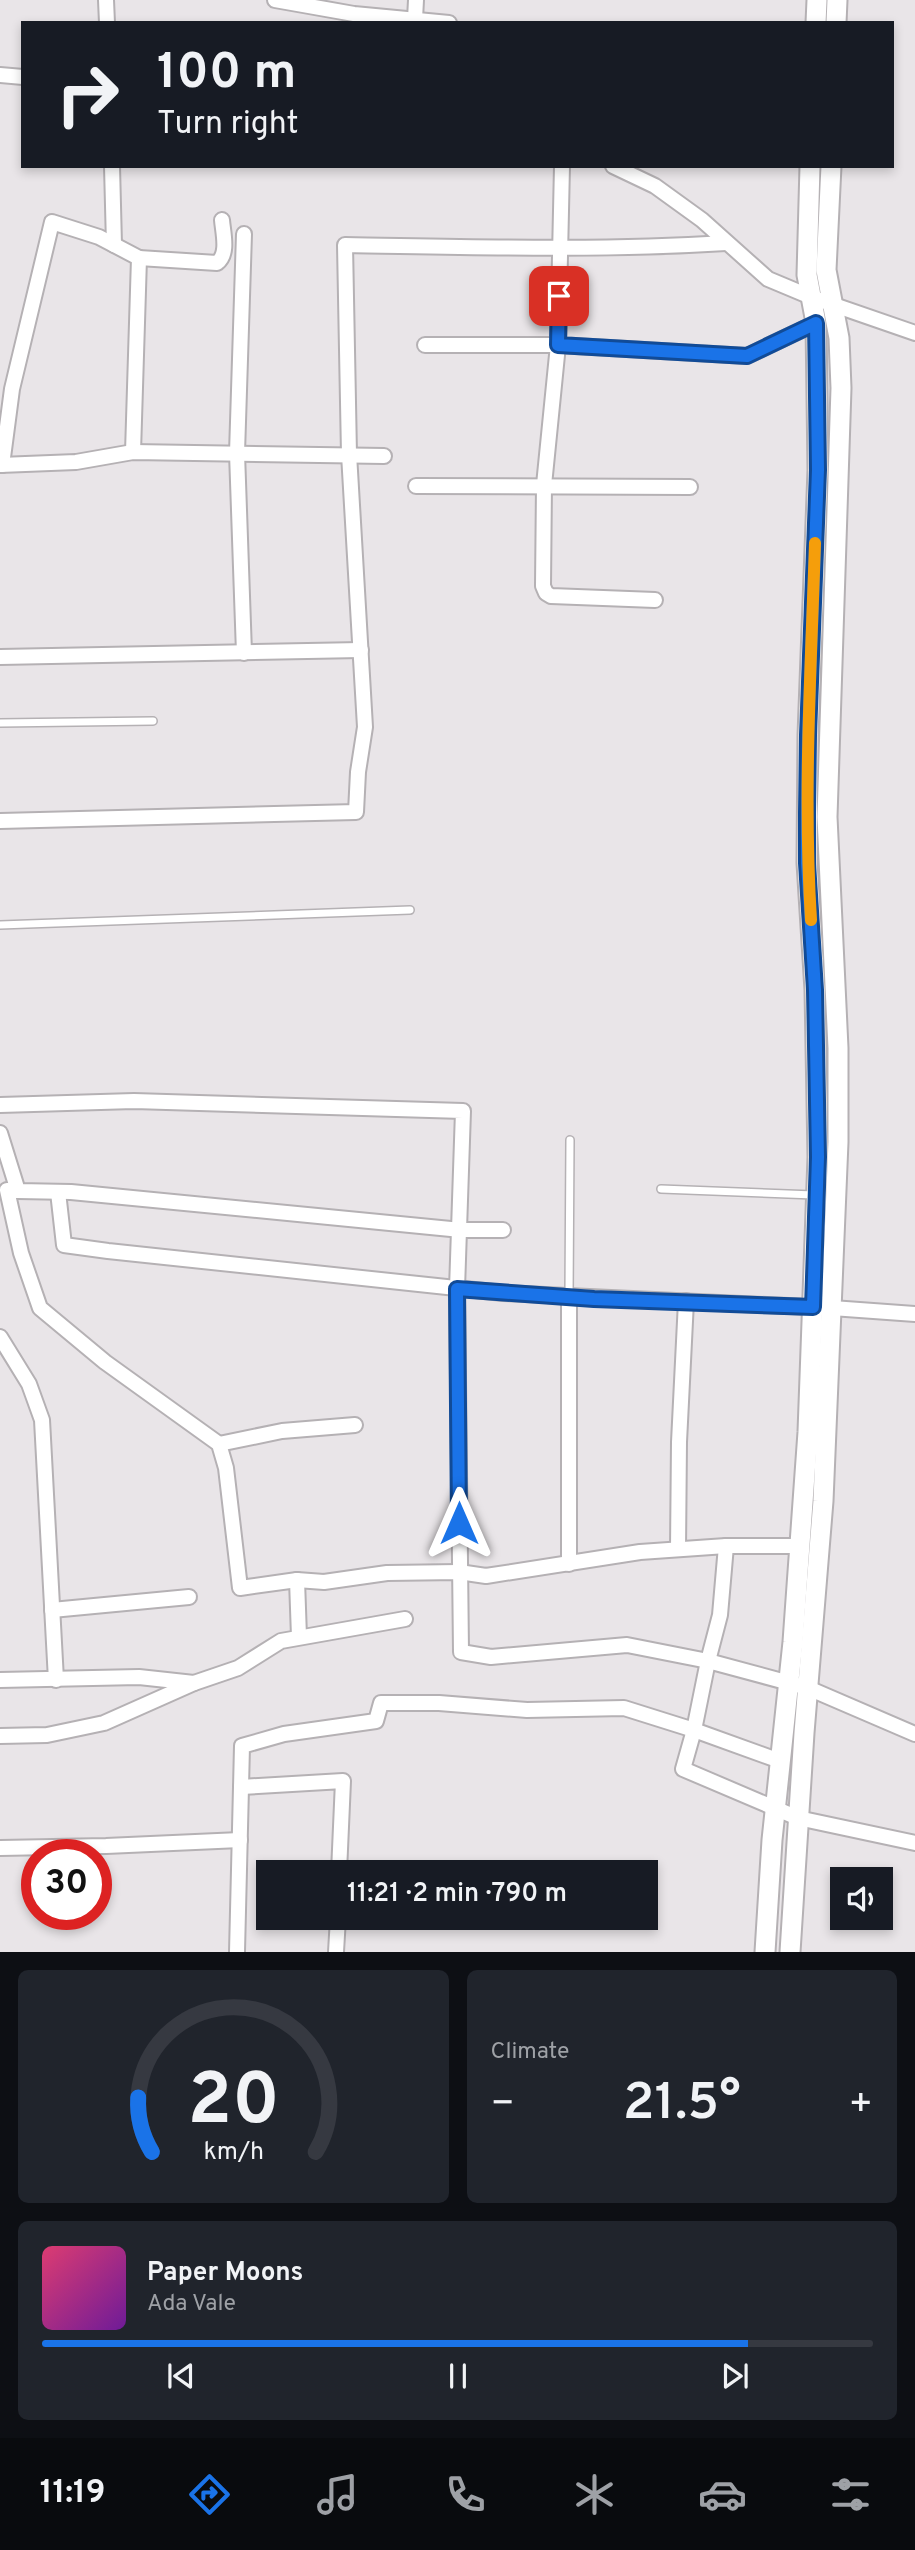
<!DOCTYPE html>
<meta charset="utf-8">
<style>
body{margin:0;font-family:Overpass,sans-serif;background:#20242c;color:#f1f3f6;height:100vh;display:flex;flex-direction:column;font-size:26px;white-space:nowrap}
*{box-sizing:border-box;margin:0}
p{font-size:23px;color:#9ea1a6}
.icon{flex:none;width:38px;height:38px;fill:none;stroke:currentColor;stroke-width:2;stroke-linecap:round;stroke-linejoin:round}
.map{position:relative;height:1952px;overflow:hidden}
.details{display:flex;flex-direction:column;gap:18px;padding:18px;background:#0d0f14;flex:1}
.details>*{flex:none}
.banner{position:absolute;left:21px;top:21px;width:873px;height:147px;border-radius:0px;box-shadow:0 4px 10px #0003;background:#171b24;color:#f1f3f6;overflow:hidden}
.tools{position:absolute;left:830px;top:1867px;display:grid;gap:14px}
.tools a{display:grid;place-items:center;width:63px;height:63px;border-radius:0px;background:#171b24;box-shadow:0 4px 10px #0003;font-size:35px}
.speed{position:absolute;left:21px;top:1839px;display:flex;gap:14px;font-size:35px;font-weight:700;text-align:center}
.speed>*{display:grid;place-content:center;width:91px;height:91px;border-radius:50%;background:#171b24;box-shadow:0 4px 10px #0003;line-height:1}
.speed .limit{border:10px solid #d22;background:#fff;color:#111}
.pin{position:absolute;display:grid;place-items:center;width:60px;height:60px;color:#fff;margin:-30px;border-radius:14px;box-shadow:0 4px 10px #0006}
.me{position:absolute;width:77px;margin:-38px;rotate:0deg;stroke-linejoin:round;filter:drop-shadow(0 0 5px #0008)}
.turn{display:flex;align-items:center;gap:24px;height:147px;padding:0 21px;font-size:32px}
.turn .icon{width:91px;height:91px;stroke-width:2.5}
.turn b{display:block;font-size:49px;line-height:60px}
.big{font-size:52px;font-weight:600;line-height:1.1}
.details .widget{flex:1;display:flex;flex-direction:column;justify-content:center;gap:10px;min-width:0;padding:0 24px;border-radius:10px;background:#20242c}
.details .dial{align-items:center;gap:0}
.dial svg{height:182px;overflow:visible;fill:none;stroke:#363941;stroke-width:7;stroke-linecap:round;text-anchor:middle}
.dial text{fill:#f1f3f6;stroke:none}
.song{display:flex;align-items:center;gap:21px}
.cover{width:84px;height:84px;border-radius:10px;background:linear-gradient(135deg,hsl(340 70% 55%),hsl(280 70% 35%))}
.played{height:7px;border-radius:4px;background:linear-gradient(90deg,#1a73e8 85%,#363941 85%)}
.keys{display:flex;justify-content:space-around;direction:ltr}
.heat{display:flex;justify-content:space-between;align-items:center;font-size:38px;direction:ltr}
.details .tiles{flex:1;display:grid;gap:18px;grid-template-columns:1fr 1fr}
.widget:last-child{grid-column:span 2}
.trip{position:absolute;left:256px;top:1860px;width:402px;height:70px;border-radius:0px;background:#171b24;box-shadow:0 4px 10px #0003;font-weight:600;line-height:70px;text-align:center}
.tabs{display:flex;height:112px;justify-content:space-around;align-items:center;background:#090b0e;color:#9ea1a6}
.tabs .icon{width:49px;height:49px}
.tabs .active{color:#1a73e8}
.tabs b{font-size:32px;color:#f1f3f6}
.map>svg:first-child{display:block}
.lines{fill:none;stroke-linecap:round;stroke-linejoin:round}
.service-casing{stroke:#b5b1b4;stroke-width:10}
.minor-casing{stroke:#b5b1b4;stroke-width:18}
.tertiary-casing{stroke:#b5b1b4;stroke-width:23}
.service{stroke:#fff;stroke-width:7}
.minor{stroke:#fff;stroke-width:14}
.tertiary{stroke:#fff;stroke-width:19}
.route-casing{stroke:#114b97;stroke-width:18}
.route{stroke:#1a73e8;stroke-width:12}
.slow{stroke:#f59e0b;stroke-width:12}
</style>
<div class="map">
<svg width="915" height="1952" viewBox="0 0 915 1952">
<rect width="100%" height="100%" fill="#e9e5e8"/>
<g class="lines">
<defs>
<g id="service">
<polyline points="0,723 153,721"/>
<polyline points="0,925 410,910"/>
<polyline points="661,1189 814,1195"/>
<polyline points="569,1296 570,1140"/>
</g>
<g id="minor">
<polyline points="106,0 107,23"/>
<polyline points="275,0 354,14 449,23"/>
<polyline points="415,19 416,0"/>
<polyline points="0,75 23,77"/>
<polyline points="112,166 114,245"/>
<polyline points="562,166 558,345 544,485 543,586 546,593 551,596 655,600"/>
<polyline points="613,166 655,186 702,220 768,279 811,297 915,333"/>
<polyline points="244,234 237,453 244,653"/>
<path d="M139,258L217,263C229,254 223,233 222,220"/>
<polyline points="425,345 558,345 747,356 816,323"/>
<polyline points="0,465 76,462 133,452 384,456"/>
<polyline points="2,465 12,389 52,222 99,237 139,258 133,452"/>
<polyline points="416,486 690,487"/>
<polyline points="0,657 361,650"/>
<path d="M0,821L356,812L358,772L365,727L349,454L345,245C472,247 599,251 726,243"/>
<polyline points="0,1105 134,1101 463,1111 457,1289 461,1652 491,1657 627,1645 708,1661 808,1688 915,1734"/>
<polyline points="0,1133 18,1191 71,1192 461,1230 503,1230"/>
<polyline points="18,1191 7,1190 21,1253 40,1308 105,1362 219,1444 226,1468 240,1588 297,1580 324,1582 387,1573 459,1572 486,1576 640,1552 726,1546 800,1546"/>
<polyline points="58,1192 64,1245 108,1251 503,1293 832,1308 915,1314"/>
<polyline points="569,1297 569,1564"/>
<polyline points="0,1337 29,1384 42,1420 56,1680"/>
<polyline points="219,1444 282,1431 355,1425"/>
<polyline points="726,1546 720,1615 708,1661 694,1730 683,1769 798,1818 915,1843"/>
<polyline points="678,1549 679,1442 686,1301"/>
<polyline points="297,1580 299,1637"/>
<polyline points="52,1610 189,1597"/>
<polyline points="0,1680 139,1677 194,1683"/>
<polyline points="0,1736 47,1735 104,1723 194,1683 238,1668 281,1641 405,1619"/>
<polyline points="241,1787 343,1781 339,1872"/>
<polyline points="0,1848 106,1846 240,1840"/>
<polyline points="237,1952 242,1746 284,1734 376,1721 381,1703 439,1703 527,1710 624,1708 694,1730 780,1761"/>
<polyline points="336,1952 338,1918"/>
</g>
<g id="tertiary">
<polyline points="816,23 817,0"/>
<polyline points="836,23 837,0"/>
<polyline points="765,1952 772,1840 793,1642 808,1432 818,1157 815,990 807,863 808,735 818,470 816,323 807,275 810,166"/>
<polyline points="790,1952 804,1733 823,1501 838,1142 838,1048 827,817 841,388 839,338 826,270 831,166"/>
</g>
</defs>
<use href="#service" class="service-casing"/>
<use href="#minor" class="minor-casing"/>
<use href="#tertiary" class="tertiary-casing"/>
<use href="#service" class="service"/>
<use href="#minor" class="minor"/>
<use href="#tertiary" class="tertiary"/>
</g>
<g class="lines">
<defs>
<polyline id="route" points="459,1523 457,1289 594,1299 813,1307 818,1157 815,990 807,863 807,813 808,735 818,470 816,323 747,356 558,345 559,296"/>
</defs>
<use href="#route" class="route-casing"/>
<use href="#route" class="route"/>
<path class="slow" d="M811,920C803,794 811,668 815,543"/>
</g>
</svg>
<div class="tools">
<a><svg class="icon" aria-label="sound" viewBox="0 0 24 24"><path d="M4 9h4l5-4v14l-5-4H4zM17 9q2 3 0 6"/></svg></a>
</div>
<div class="speed"><div class="limit">30</div></div>
<div class="pin" style="left:559px;top:296px;background:#d93025"><svg class="icon" aria-label="arrive" viewBox="0 0 24 24"><path d="M6 21V4h12l-3 4 3 4H6"/></svg></div>
<svg class="me" style="left:459px;top:1523px" viewBox="-20 -20 40 40"><path d="M0-17L14 15 0 8-14 15z" fill="#1a73e8" stroke="#fff" stroke-width="4"/></svg>
<div class="trip">11:21 · 2 min · 790 m</div>
<div class="banner">
<div class="turn"><svg class="icon" aria-label="right" viewBox="0 0 24 24"><path d="M7 20v-9h11M14 6l5 5-5 5"/></svg><div><b>100 m</b>Turn right</div></div>
</div>
</div>
<section class="details">
<div class="tiles">
<div class="widget dial"><svg viewBox="0 0 100 80">
<path d="M14 69A42 42 0 1 1 86 69"/>
<path d="M14 69A42 42 0 0 1 8 45" stroke="#1a73e8"/>
<text x="50" y="56" font-size="32" font-weight="700">20</text>
<text x="50" y="72" font-size="11">km/h</text>
</svg></div>
<div class="widget"><p>Climate</p>
<div class="heat"><a>−</a><b class="big">21.5°</b><a>+</a></div>
</div>
<div class="widget">
<div class="song"><i class="cover"></i><div><b>Paper Moons</b><p>Ada Vale</p></div></div>
<div class="played"></div>
<div class="keys"><svg class="icon" aria-label="previous" viewBox="0 0 24 24"><path d="M18 5L8 12l10 7zM5 5v14"/></svg><svg class="icon" aria-label="pause" viewBox="0 0 24 24"><path d="M8 5v14M16 5v14"/></svg><svg class="icon" aria-label="next" viewBox="0 0 24 24"><path d="M6 5l10 7-10 7zM19 5v14"/></svg></div>
</div>
</div>
</section>
<nav class="tabs">
<b>11:19</b>
<svg class="icon active" aria-label="directions" viewBox="0 0 24 24"><path d="M12 3l9 9-9 9-9-9zM9 14v-3h6M13 9l2 2-2 2"/></svg>
<svg class="icon" aria-label="music" viewBox="0 0 24 24"><path d="M9 18V5l10-2v13"/><circle cx="6" cy="18" r="3"/><circle cx="16" cy="16" r="3"/></svg>
<svg class="icon" aria-label="phone" viewBox="0 0 24 24"><path d="M5 4h4l2 5-3 2q2 4 5 5l2-3 5 2v4C11 20 4 13 5 4z"/></svg>
<svg class="icon" aria-label="climate" viewBox="0 0 24 24"><path d="M12 3v18M4 7l16 10M4 17L20 7"/></svg>
<svg class="icon" aria-label="car" viewBox="0 0 24 24"><path d="M5 17H2v-5l4-1 3-4h7l3 4 3 1v5h-3M9 17h6M6 11h13"/><circle cx="7" cy="17" r="2"/><circle cx="17" cy="17" r="2"/></svg>
<svg class="icon" aria-label="filters" viewBox="0 0 24 24"><path d="M4 7h16M4 17h16"/><circle cx="9" cy="7" r="2"/><circle cx="15" cy="17" r="2"/></svg>
</nav>
